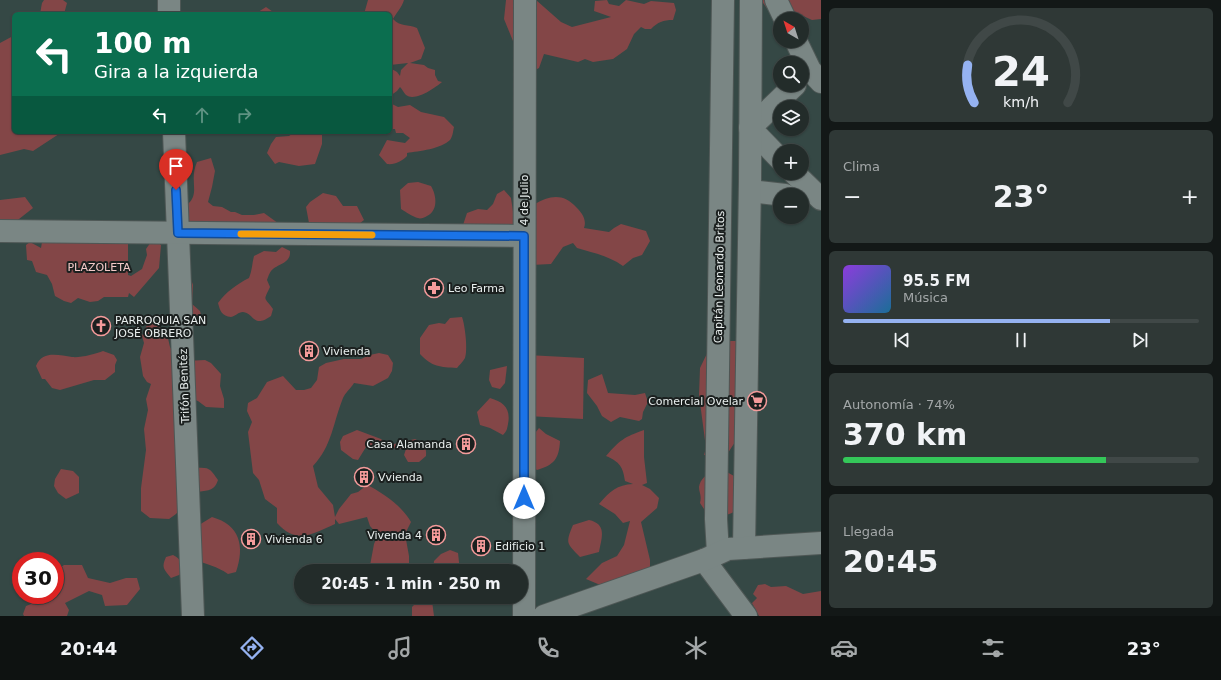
<!DOCTYPE html>
<html lang="es">
<meta charset="utf-8">
<style>
body{margin:0;font-family:"DejaVu Sans",sans-serif;background:#2f3836;color:#f1f3f6;height:100vh;display:flex;flex-direction:column;font-size:15px;white-space:nowrap}
*{box-sizing:border-box;margin:0}
p{font-size:13px;color:#a3a7a8}
.icon{flex:none;width:22px;height:22px;fill:none;stroke:currentColor;stroke-width:2;stroke-linecap:round;stroke-linejoin:round}
.map{position:relative;flex:1;overflow:hidden}
.panel{display:flex;flex-direction:column;gap:8px;padding:8px;background:#131817;width:400px}
.panel>*{flex:none}
.hud{position:absolute;left:12px;top:12px;width:380px;height:122px;border-radius:6px;box-shadow:0 1px 3px #0004,0 0 0 1px #404847;background:#0b6e4f;color:#fff;overflow:hidden}
.needle{width:26px;rotate:321deg}
.tools{position:absolute;left:773px;top:12px;display:grid;gap:8px}
.tools a{display:grid;place-items:center;width:36px;height:36px;border-radius:50%;background:#232c2a;box-shadow:0 1px 3px #0004,0 0 0 1px #404847;font-size:20px}
.speed{position:absolute;left:12px;top:552px;display:flex;gap:8px;font-size:20px;font-weight:700;text-align:center}
.speed>*{display:grid;place-content:center;width:52px;height:52px;border-radius:50%;background:#232c2a;box-shadow:0 1px 3px #0004,0 0 0 1px #404847;line-height:1}
.speed .limit{border:6px solid #d22;background:#fff;color:#111}
.pin{position:absolute;display:grid;place-items:center;width:34px;height:34px;color:#fff;margin:-41px -17px;border-radius:50% 50% 50% 0;rotate:-45deg;box-shadow:0 0 4px #0007}
.pin .icon{rotate:45deg}
.me{position:absolute;width:44px;margin:-22px;rotate:0deg;stroke-linejoin:round;filter:drop-shadow(0 0 3px #0008)}
.turn{display:flex;align-items:center;gap:14px;height:84px;padding:0 16px;font-size:18px}
.turn .icon{width:52px;height:52px;stroke-width:2.5}
.turn b{display:block;font-size:28px;line-height:34px}
.lanes{display:flex;align-items:center;height:38px;padding:0 16px;background:#0003;justify-content:center;gap:20px;direction:ltr}
.lanes .off{opacity:.35}
.big{font-size:30px;font-weight:800;line-height:1.1}
.panel .tile{flex:1;display:flex;flex-direction:column;justify-content:center;gap:6px;min-width:0;padding:0 14px;border-radius:6px;background:#2f3836}
.panel .dial{align-items:center;gap:0}
.dial svg{height:104px;overflow:visible;fill:none;stroke:#404847;stroke-width:7;stroke-linecap:round;text-anchor:middle}
.dial text{fill:#f1f3f6;stroke:none}
.song{display:flex;align-items:center;gap:12px}
.cover{width:48px;height:48px;border-radius:6px;background:linear-gradient(135deg,hsl(270 70% 55%),hsl(200 70% 35%))}
.played{height:4px;border-radius:2px;background:linear-gradient(90deg,#95b2f1 75%,#404847 75%)}
.keys{display:flex;justify-content:space-around;direction:ltr}
.heat{display:flex;justify-content:space-between;align-items:center;font-size:22px;direction:ltr}
.charge{height:6px;border-radius:3px;background:linear-gradient(90deg,#34c759 74%,#404847 0)}
.trip{position:absolute;left:294px;top:564px;width:234px;height:40px;border-radius:20px;background:#232c2a;box-shadow:0 1px 3px #0004,0 0 0 1px #404847;font-weight:800;line-height:40px;text-align:center}
.menu{display:flex;height:64px;justify-content:space-around;align-items:center;background:#0e1211;color:#a3a7a8}
.menu .icon{width:28px;height:28px}
.menu .selected{color:#95b2f1}
.menu b{font-size:18px;color:#f1f3f6}
main{display:flex;flex:1;min-height:0}
.map>svg:first-child{display:block}
.built{fill:#354845;fill-rule:evenodd}
.green{fill:#834647}
.lines{fill:none;stroke-linecap:round;stroke-linejoin:round}
.minor-casing{stroke:#4e5755;stroke-width:24}
.minor{stroke:#7a8684;stroke-width:22}
.route-casing{stroke:#114b97;stroke-width:10}
.route{stroke:#1a73e8;stroke-width:7}
.slow{stroke:#f59e0b;stroke-width:7}
.labels{text-anchor:middle;stroke-width:4;stroke-linejoin:round;paint-order:stroke}
.street-label{font-size:11px;fill:#e9efee;stroke:#1b201f}
.park-label{font-size:11px;fill:#f4c9c8;stroke:#1b201f}
.poi-label{font-size:11px;fill:#e9efee;stroke:#1b201f;text-anchor:start}
</style>
<main>
<div class="map">
<svg width="821" height="616" viewBox="0 0 821 616">
<rect width="100%" height="100%" fill="#2f3a38"/>
<path class="built" d="M0,0H821V616H0ZM14,14H390V132H14ZM780,19H802V41H780ZM780,63H802V85H780ZM780,107H802V129H780ZM780,151H802V173H780ZM780,195H802V217H780ZM21,561H55V595H21ZM301,571H521V597H301Z"/>
<g class="green">
<polygon points="44,0 63,0 67,3 64,14 40,14 42,3"/>
<path d="M368,0H404C402,7 397,12 393,19C400,27 408,24 417,28L425,48L421,59L410,63L424,65L428,68L435,70V75L438,81L442,82C435,88 415,102 406,95C404,93 402,89 400,87L397,91L390,96V68L397,72L400,76L401,70L408,63L390,65V14H364Z"/>
<path d="M506,0H536L561,22L572,27L611,17L594,11L595,1L607,0L609,4L619,6L626,0L644,4L651,1L674,3L676,10L673,20C663,20 658,22 651,29H645L641,27L634,34L627,49L613,59L593,62L585,59L578,62L544,54L539,68L525,75L515,73L513,41L504,19Z"/>
<polygon points="761,0 821,0 821,19 812,20 801,15 793,19 771,14"/>
<polygon points="266,7 276,14 277,14 255,14"/>
<polygon points="13,36 14,37 14,132 62,132 33,151 24,149 0,155 0,43"/>
<path d="M390,103L398,107L410,105L421,112L444,117L454,127C453,131 453,136 450,140C441,149 419,151 407,153V156C402,161 395,165 387,164L379,155L387,140L405,143L410,138L403,133H396L395,129H390Z"/>
<polygon points="295,132 322,132 322,144 315,164 299,166 279,162 275,164 267,153 271,144 276,137 289,136"/>
<path d="M211,158L215,171L212,187L208,202L213,206L222,207L231,212H235L242,215H254L264,213L282,226L199,238L177,211C206,197 187,185 197,162Z"/>
<path d="M418,182L431,186C437,196 438,211 427,216C424,218 420,219 418,218C413,217 406,212 401,209L400,190L408,183Z"/>
<path d="M504,190L511,198L514,218C534,205 556,184 577,208C582,213 587,220 584,228L609,232L614,228L621,224L646,231L650,241L642,255L633,258L623,266C609,256 594,253 577,248L573,243L563,247L551,264L531,265L520,259L509,242L463,225L467,213L478,209L487,210L493,204L497,194Z"/>
<polygon points="323,193 336,196 343,206 357,206 364,220 350,231 309,223 306,207 310,202"/>
<polygon points="25,197 33,208 0,234 0,200"/>
<polygon points="128,236 128,275 131,276 142,269 147,255 146,249 153,239 161,245 159,268 134,297 129,293 128,297 104,297 98,301 90,302 78,298 71,303 64,301 55,296 52,284 47,275 36,272 32,261 27,260 26,245 30,242 41,248 42,242"/>
<path d="M282,247L290,251C291,264 278,263 271,271C269,274 268,277 267,280L270,287C263,302 264,296 273,309L271,316C253,329 254,313 243,312C238,312 236,316 231,317C222,316 220,311 218,303C226,292 237,284 249,278C252,271 252,264 254,256L264,251L276,252Z"/>
<polygon points="184,276 191,279 193,285 192,304 200,311 202,319 195,324 188,325"/>
<path d="M462,317C465,325 468,350 465,358C463,362 459,365 457,368C440,367 432,367 420,354V338L429,325L439,323L445,324L450,318Z"/>
<path d="M154,322L167,334L170,347L173,352L186,361L205,360L211,363L221,374L220,386L224,399V408L206,407L198,401L185,397L196,468C210,467 210,469 218,480C214,492 207,490 197,492L183,506L176,514L169,519L150,518L141,511V488L146,450L144,429L148,410L146,399L151,384L147,382L143,376L140,357L144,343L142,336L147,325Z"/>
<polygon points="713,341 744,341 741,418 735,442 726,456 721,458 704,455 706,448 699,395 700,368"/>
<path d="M103,351L114,355L117,360L115,365V372L105,380H94L60,390L52,388L45,379H42L36,366C42,350 59,355 72,357C80,358 96,354 103,351Z"/>
<path d="M379,353L388,355L393,363L392,371L388,378L373,386L354,383C351,388 345,393 343,398C333,423 332,446 313,466L318,487L333,505L335,517L339,509L351,494L358,492L367,485C382,492 403,507 411,522L405,534L409,556V571H369L374,544L378,535L370,526L367,517L339,524L335,519V524C312,534 297,545 277,523V508L265,499L259,480L253,473L248,432L252,422L247,411L248,403L257,398L267,382L283,376L296,390H304L311,388L317,380L319,367L326,363L344,359H361L370,355Z"/>
<polygon points="527,355 584,358 583,419 527,416"/>
<polygon points="507,366 505,383 500,389 492,387 489,380 490,370"/>
<polygon points="602,374 608,393 635,395 645,393 648,402 643,412 642,419 639,421 620,417 611,422 602,416 597,406 587,393 588,380"/>
<path d="M490,398C504,402 511,409 508,424C507,429 507,431 503,435L490,428L480,425L477,412Z"/>
<path d="M539,428L546,434L560,441C559,459 554,465 537,470L529,464L532,437Z"/>
<path d="M357,430L381,439L386,444H394L415,439C423,443 427,447 426,456L419,462H408L404,455L406,449L390,448L378,449L370,446L366,447L358,460L353,459L341,450L340,442L343,436Z"/>
<path d="M644,430V457L647,483L642,485L650,489L659,498L657,508L641,522L650,560V571L605,587L586,579L602,563L617,556L624,545L630,521L623,523L615,514L599,504C610,491 617,485 633,484L625,481C623,467 620,462 606,456C620,440 624,437 644,430Z"/>
<polygon points="61,469 73,471 79,477 79,493 66,499 58,493 54,486 55,479"/>
<path d="M714,470L725,471L734,476L737,510C727,517 718,516 706,516L704,509L700,503C702,495 699,493 699,487C700,479 707,474 714,470Z"/>
<path d="M212,517C240,525 245,546 236,572L228,574C217,566 207,565 194,559L199,525Z"/>
<path d="M589,520C607,524 602,537 599,552L580,557C567,543 565,544 573,525Z"/>
<polygon points="450,550 458,553 460,571 433,571 434,561 441,554"/>
<path d="M173,555C181,559 182,563 182,572L179,575L171,578C164,569 161,568 166,557Z"/>
<polygon points="64,565 82,565 88,578 110,583 126,578 137,578 140,589 127,605 105,606 102,595 89,591 65,603 69,610 67,616 24,616 23,614 26,606 39,601 39,595 55,595 55,571"/>
<polygon points="765,584 771,587 786,586 803,594 821,591 821,616 759,616 752,603 757,598 753,594 758,585"/>
<polygon points="424,598 432,601 434,616 412,616 412,607 417,602"/>
</g>
<g class="lines">
<defs>
<g id="minor">
<polyline points="169,0 169,14"/>
<polyline points="776,0 785,19"/>
<polyline points="796,41 810,70 821,82"/>
<polyline points="174,132 193,616"/>
<polyline points="780,159 750,128 795,85"/>
<polyline points="794,173 821,199"/>
<polyline points="750,191 785,195"/>
<polyline points="0,231 524,236"/>
<polyline points="744,548 750,181 751,0"/>
<polyline points="718,553 716,519 723,0"/>
<polyline points="704,560 746,616"/>
<polyline points="524,616 525,0"/>
<polyline points="544,616 704,560 728,549 821,543"/>
</g>
</defs>
<use href="#minor" class="minor-casing"/>
<use href="#minor" class="minor"/>
</g>
<g class="lines">
<defs>
<polyline id="route" points="176,190 178,233 524,236 524,498"/>
</defs>
<use href="#route" class="route-casing"/>
<use href="#route" class="route"/>
<polyline class="slow" points="241,234 372,235"/>
</g>
<defs>
<symbol id="pharmacy-ring" viewBox="-11 -11 22 22"><circle r="9.5" fill="#1b201f" stroke="#f59b9b" stroke-width="1.5"/><path d="M-2-6h4v4h4v4h-4v4h-4v-4h-4v-4h4Z" fill="#f59b9b"/></symbol>
<symbol id="church-ring" viewBox="-11 -11 22 22"><circle r="9.5" fill="#1b201f" stroke="#f59b9b" stroke-width="1.5"/><path d="M-1.2-6h2.4v3.5h3.3v2.4h-3.3V6h-2.4V-.1h-3.3v-2.4h3.3Z" fill="#f59b9b"/></symbol>
<symbol id="building-ring" viewBox="-11 -11 22 22"><circle r="9.5" fill="#1b201f" stroke="#f59b9b" stroke-width="1.5"/><path d="M-4-6H4V6H1V3H-1V6H-4ZM-2.5-4.3h1.7v1.8h-1.7ZM.8-4.3h1.7v1.8H.8ZM-2.5-1h1.7V.8h-1.7ZM.8-1h1.7V.8H.8Z" fill="#f59b9b"/></symbol>
<symbol id="supermarket-ring" viewBox="-11 -11 22 22"><circle r="9.5" fill="#1b201f" stroke="#f59b9b" stroke-width="1.5"/><path d="M-6-5.5h2.5l.6 2H6L4.5 2H-2.5L-4.4-4H-6ZM-1.5 3.2a1.3 1.3 0 1 0 .1 0ZM3 3.2a1.3 1.3 0 1 0 .1 0Z" fill="#f59b9b"/></symbol>
</defs>
<g fill-rule="evenodd">
<use href="#pharmacy-ring" x="423" y="277" width="22" height="22"/>
<use href="#church-ring" x="90" y="315" width="22" height="22"/>
<use href="#building-ring" x="298" y="340" width="22" height="22"/>
<use href="#supermarket-ring" x="746" y="390" width="22" height="22"/>
<use href="#building-ring" x="455" y="433" width="22" height="22"/>
<use href="#building-ring" x="353" y="466" width="22" height="22"/>
<use href="#building-ring" x="425" y="524" width="22" height="22"/>
<use href="#building-ring" x="240" y="528" width="22" height="22"/>
<use href="#building-ring" x="470" y="535" width="22" height="22"/>
</g>
<g class="labels">
<g class="street-label">
<text transform="translate(524 200) rotate(-90)" y="4">4 de Julio</text>
<text transform="translate(719 277) rotate(-89)" y="4">Capitán Leonardo Britos</text>
<text transform="translate(184 386) rotate(-92)" y="4">Trifón Benitéz</text>
</g>
<g class="park-label">
<text x="99" y="271">PLAZOLETA</text>
</g>
<g class="poi-label">
<text x="448" y="292">Leo Farma</text>
<text x="115" y="324">PARROQUIA SAN<tspan x="115" dy="13">JOSÉ OBRERO</tspan></text>
<text x="323" y="355">Vivienda</text>
<text x="743" y="405" text-anchor="end">Comercial Ovelar</text>
<text x="452" y="448" text-anchor="end">Casa Alamanda</text>
<text x="378" y="481">Vvienda</text>
<text x="422" y="539" text-anchor="end">Vivenda 4</text>
<text x="265" y="543">Vivienda 6</text>
<text x="495" y="550">Edificio 1</text>
</g>
</g>
</svg>
<div class="tools">
<a><svg class="needle" viewBox="-14 -14 28 28"><path d="M0-13l5 13h-10z" fill="#e53935"/><path d="M0 13l5-13h-10z" fill="#a3a7a8"/></svg></a>
<a><svg class="icon" aria-label="search" viewBox="0 0 24 24"><circle cx="10" cy="10" r="6"/><path d="M15 15l6 6"/></svg></a>
<a><svg class="icon" aria-label="layers" viewBox="0 0 24 24"><path d="M12 4l9 5-9 5-9-5zM3 14l9 5 9-5"/></svg></a>
<a>+</a>
<a>−</a>
</div>
<div class="speed"><div class="limit">30</div></div>
<div class="pin" style="left:176px;top:190px;background:#d93025"><svg class="icon" aria-label="arrive" viewBox="0 0 24 24"><path d="M6 21V4h12l-3 4 3 4H6"/></svg></div>
<svg class="me" style="left:524px;top:498px" viewBox="-20 -20 40 40"><circle r="19" fill="#fff"/><path d="M0-13L10 11 0 6-10 11z" fill="#1a73e8"/></svg>
<div class="trip">20:45 · 1 min · 250 m</div>
<div class="hud">
<div class="turn"><svg class="icon" aria-label="left" viewBox="0 0 24 24"><path d="M17 20v-9H6M10 6l-5 5 5 5"/></svg><div><b>100 m</b>Gira a la izquierda</div></div>
<div class="lanes"><svg class="icon" aria-label="left" viewBox="0 0 24 24"><path d="M17 20v-9H6M10 6l-5 5 5 5"/></svg><svg class="icon off" aria-label="ahead" viewBox="0 0 24 24"><path d="M12 20V5M6 11l6-6 6 6"/></svg><svg class="icon off" aria-label="right" viewBox="0 0 24 24"><path d="M7 20v-9h11M14 6l5 5-5 5"/></svg></div>
</div>
</div>
<section class="panel">
<div class="tile dial"><svg viewBox="0 0 100 80">
<path d="M14 69A42 42 0 1 1 86 69"/>
<path d="M14 69A42 42 0 0 1 9 40" stroke="#95b2f1"/>
<text x="50" y="56" font-size="32" font-weight="700">24</text>
<text x="50" y="72" font-size="11">km/h</text>
</svg></div>
<div class="tile"><p>Clima</p>
<div class="heat"><a>−</a><b class="big">23°</b><a>+</a></div>
</div>
<div class="tile">
<div class="song"><i class="cover"></i><div><b>95.5 FM</b><p>Música</p></div></div>
<div class="played"></div>
<div class="keys"><svg class="icon" aria-label="previous" viewBox="0 0 24 24"><path d="M18 5L8 12l10 7zM5 5v14"/></svg><svg class="icon" aria-label="pause" viewBox="0 0 24 24"><path d="M8 5v14M16 5v14"/></svg><svg class="icon" aria-label="next" viewBox="0 0 24 24"><path d="M6 5l10 7-10 7zM19 5v14"/></svg></div>
</div>
<div class="tile"><p>Autonomía · 74%</p><b class="big">370 km</b><div class="charge"></div></div>
<div class="tile"><p>Llegada</p><b class="big">20:45</b></div>
</section>
</main>
<nav class="menu">
<b>20:44</b>
<svg class="icon selected" aria-label="directions" viewBox="0 0 24 24"><path d="M12 3l9 9-9 9-9-9zM9 14v-3h6M13 9l2 2-2 2"/></svg>
<svg class="icon" aria-label="music" viewBox="0 0 24 24"><path d="M9 18V5l10-2v13"/><circle cx="6" cy="18" r="3"/><circle cx="16" cy="16" r="3"/></svg>
<svg class="icon" aria-label="phone" viewBox="0 0 24 24"><path d="M5 4h4l2 5-3 2q2 4 5 5l2-3 5 2v4C11 20 4 13 5 4z"/></svg>
<svg class="icon" aria-label="climate" viewBox="0 0 24 24"><path d="M12 3v18M4 7l16 10M4 17L20 7"/></svg>
<svg class="icon" aria-label="car" viewBox="0 0 24 24"><path d="M5 17H2v-5l4-1 3-4h7l3 4 3 1v5h-3M9 17h6M6 11h13"/><circle cx="7" cy="17" r="2"/><circle cx="17" cy="17" r="2"/></svg>
<svg class="icon" aria-label="filters" viewBox="0 0 24 24"><path d="M4 7h16M4 17h16"/><circle cx="9" cy="7" r="2"/><circle cx="15" cy="17" r="2"/></svg>
<b>23°</b>
</nav>
